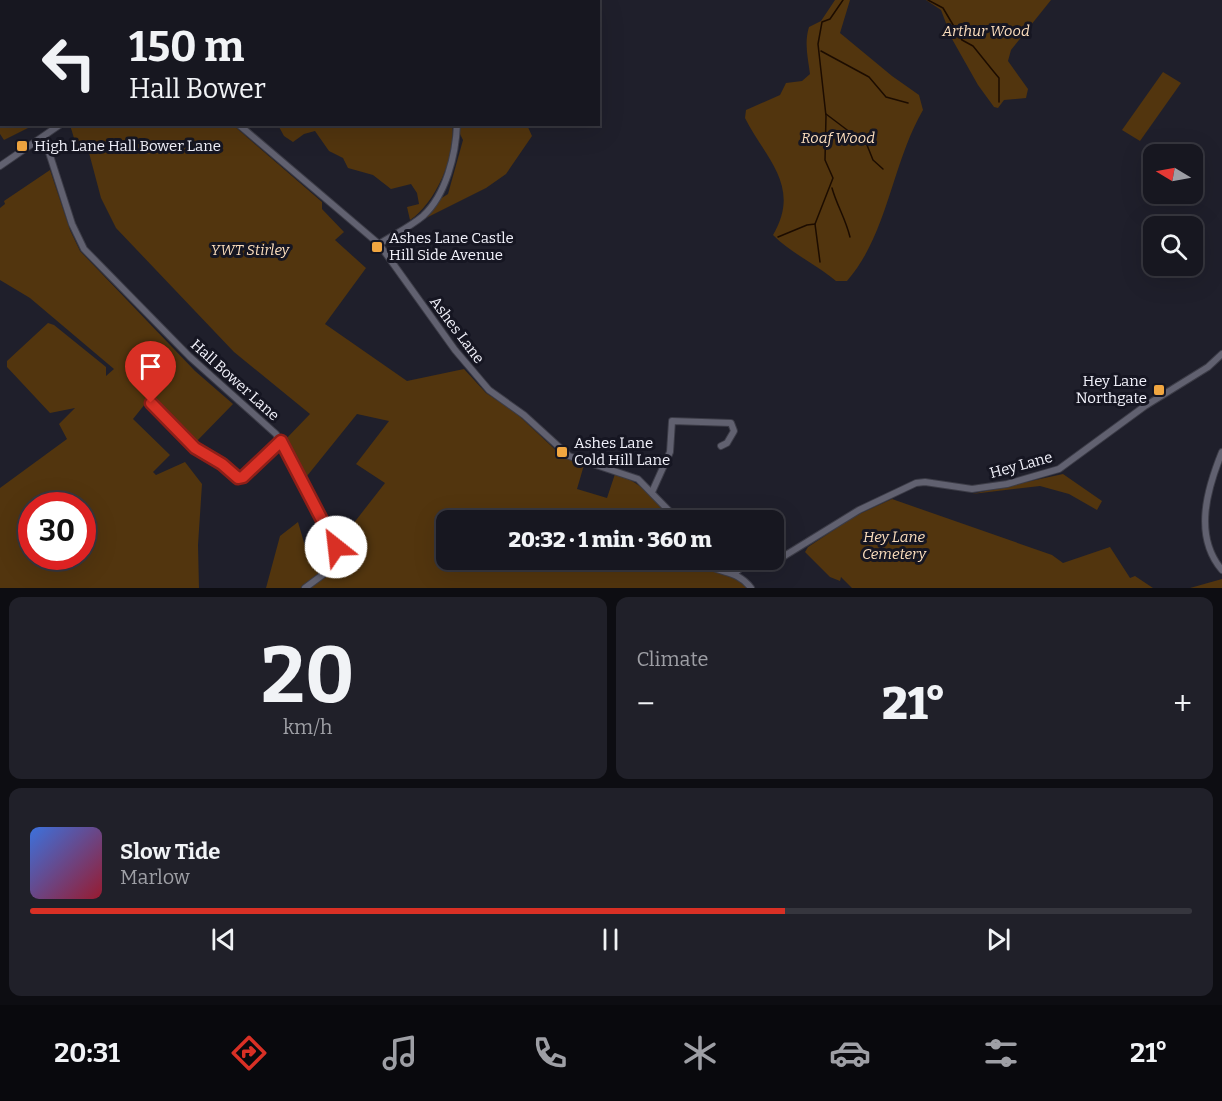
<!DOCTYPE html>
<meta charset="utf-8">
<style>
body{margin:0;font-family:Bitter,serif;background:#202029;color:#f1f3f6;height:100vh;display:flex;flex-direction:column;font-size:22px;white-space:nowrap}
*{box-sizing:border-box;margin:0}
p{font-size:20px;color:#9e9fa5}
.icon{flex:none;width:33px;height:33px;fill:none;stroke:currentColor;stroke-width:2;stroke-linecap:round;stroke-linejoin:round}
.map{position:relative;height:588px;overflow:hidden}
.details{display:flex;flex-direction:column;gap:9px;padding:9px;background:#0d0d12;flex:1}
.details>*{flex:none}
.hud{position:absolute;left:0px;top:0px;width:600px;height:126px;box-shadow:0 6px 24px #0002,0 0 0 2px #36363e;background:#171720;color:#f1f3f6;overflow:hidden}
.needle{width:39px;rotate:280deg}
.controls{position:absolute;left:1143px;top:144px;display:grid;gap:12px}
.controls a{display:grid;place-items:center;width:60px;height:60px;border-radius:12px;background:#171720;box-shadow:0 6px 24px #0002,0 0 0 2px #36363e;font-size:30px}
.speed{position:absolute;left:18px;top:492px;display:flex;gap:12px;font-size:30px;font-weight:700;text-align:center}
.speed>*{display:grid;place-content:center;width:78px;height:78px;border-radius:50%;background:#171720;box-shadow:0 6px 24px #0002,0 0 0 2px #36363e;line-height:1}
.speed .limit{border:9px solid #d22;background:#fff;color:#111}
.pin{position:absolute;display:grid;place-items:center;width:51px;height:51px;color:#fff;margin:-62px -26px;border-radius:50% 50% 50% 0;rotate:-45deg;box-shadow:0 0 6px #0007}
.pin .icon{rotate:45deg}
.me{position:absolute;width:66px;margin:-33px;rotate:331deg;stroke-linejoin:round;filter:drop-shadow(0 0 4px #0008)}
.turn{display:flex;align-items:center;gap:21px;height:126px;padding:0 30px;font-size:27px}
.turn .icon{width:78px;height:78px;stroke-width:2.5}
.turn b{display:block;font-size:42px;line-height:51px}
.big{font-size:45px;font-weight:800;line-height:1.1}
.details .tile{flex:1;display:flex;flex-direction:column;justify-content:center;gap:9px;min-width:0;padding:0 21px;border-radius:12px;background:#202029}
.details .dial{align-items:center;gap:0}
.dial b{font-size:78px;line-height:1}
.song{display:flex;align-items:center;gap:18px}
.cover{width:72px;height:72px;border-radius:9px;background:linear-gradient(135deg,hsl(220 70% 55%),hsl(350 70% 35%))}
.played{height:6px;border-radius:3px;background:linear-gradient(90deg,#d93025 65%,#36363e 65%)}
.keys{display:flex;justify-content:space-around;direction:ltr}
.heat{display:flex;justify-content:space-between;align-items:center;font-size:33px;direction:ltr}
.details .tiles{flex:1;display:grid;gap:9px;grid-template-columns:1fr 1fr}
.tile:last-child{grid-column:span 2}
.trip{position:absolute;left:436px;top:510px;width:348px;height:60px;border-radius:12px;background:#171720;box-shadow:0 6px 24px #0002,0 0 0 2px #36363e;font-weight:800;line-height:60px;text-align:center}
.tabs{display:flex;height:96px;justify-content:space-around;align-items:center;background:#09090d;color:#9e9fa5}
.tabs .icon{width:42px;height:42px}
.tabs .on{color:#d93025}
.tabs b{font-size:27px;color:#f1f3f6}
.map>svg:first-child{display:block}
.green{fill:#52350e;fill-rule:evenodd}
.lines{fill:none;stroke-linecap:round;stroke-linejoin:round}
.stream{stroke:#1c0c00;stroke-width:1.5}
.minor-casing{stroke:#3c3c47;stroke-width:8}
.minor{stroke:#616170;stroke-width:6}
.route-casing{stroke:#8d1f18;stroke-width:15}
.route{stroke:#d93025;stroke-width:10}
.poi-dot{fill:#f1a640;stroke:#161622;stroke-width:2}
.labels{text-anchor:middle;stroke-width:6;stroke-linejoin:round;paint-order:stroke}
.park-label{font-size:15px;font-style:italic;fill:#fcdebd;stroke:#161622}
.poi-label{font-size:15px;fill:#f2f2fb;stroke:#161622;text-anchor:start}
.street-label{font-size:15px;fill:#f2f2fb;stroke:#161622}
</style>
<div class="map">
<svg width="1222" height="588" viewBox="0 0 1222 588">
<rect width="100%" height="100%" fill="#1f1f2b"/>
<g class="green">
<polygon points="0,0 109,0 2,2 2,124 34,125 4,140 0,134"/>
<polygon points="250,0 345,0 348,1 250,2"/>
<path d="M835,0H850L840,33L892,76L919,95L923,110C892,163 888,234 847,281H836C816,264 792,254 773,235C802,186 765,158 745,118L746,110L780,95L786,83L802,81L810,74C808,58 804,43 809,27L821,21Z"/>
<polygon points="926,0 1051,0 1011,50 1008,61 1028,89 1026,98 1004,100 998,108 994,107 978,85 952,39 941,10"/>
<polygon points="1163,72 1181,83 1140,141 1122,130"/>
<path d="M452,124C457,155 435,204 410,220L407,207L419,204L417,193L411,184L391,189L373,175L348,168L343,158L329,151L315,131L304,134L293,142L284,136L278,125Z"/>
<path d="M70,125H233L322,202V209L344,232L335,240L366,268L325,324L407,381L464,369L486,393L516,413L563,457L584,465L577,489L607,498L615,474C641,481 656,501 674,520H447V560H698L709,570L736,575L749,588H308L343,561L344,549L339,542L385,483L356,464L389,421L357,414L303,481L284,441L310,414L234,352L116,228L101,198L88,149L77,148Z"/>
<polygon points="460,125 527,125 532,136 506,174 486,188 424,219 440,199 448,194 463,140 460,134"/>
<path d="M50,170L70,230L80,251L195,371L233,404L194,444L149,399L133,419L170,455L153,472L156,475L185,462L202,484L198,545L199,588H0V488L67,439L59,424L75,408L50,413L7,367V361L48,323L54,325L106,367V376L114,369L30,298L0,280V208L5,204L4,201ZM32,506H82V556H32Z"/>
<polygon points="1063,474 1102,501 1097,510 1069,494 1040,486 972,494"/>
<polygon points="892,499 1052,555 1063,563 1110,547 1130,578 1135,576 1153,588 852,588 841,577 840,581 830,577 805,552 808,547 855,516"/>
<polygon points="298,522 305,546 338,560 306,583 303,588 266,588 280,536"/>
<polygon points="1222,579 1222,588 1190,588"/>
</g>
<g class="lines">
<g class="stream">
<polyline points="928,0 943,8 962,40 973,46 994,72 999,78 999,102"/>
<polyline points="821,51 869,77 886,97 908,103"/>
<polyline points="826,114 867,145 873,160 883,169"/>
<path d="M832,188C837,206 845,217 850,237"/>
<polyline points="815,224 820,262"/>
<polyline points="778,237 807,225 815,224 833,178 825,160 826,116 818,44 822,22 830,19 843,0"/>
</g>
<defs>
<g id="minor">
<polyline points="143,0 143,2"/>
<polyline points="116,2 117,0"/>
<polyline points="538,2 540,0"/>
<polyline points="238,124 379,244 455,350 489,390 524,415 569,456 638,479 678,520"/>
<polyline points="44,137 72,224 84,249 190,357 276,434 340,554 340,562 305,588"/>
<polyline points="0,166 61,124"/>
<path d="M379,244C393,235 410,227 423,216C446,195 456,154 457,124"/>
<polyline points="151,403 195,448 238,478 243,477 281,441"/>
<path d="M1222,452C1207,489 1193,536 1222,570"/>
<polyline points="652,492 670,452 672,421 731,423 734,431 727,443 721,446"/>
<polyline points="774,558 781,558 859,510 916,483 925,482 972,489 1007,484 1059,469 1145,406 1208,367 1222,354"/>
<path d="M702,560C717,575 736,568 751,588"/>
<polyline points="735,573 745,564 760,560"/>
</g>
</defs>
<use href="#minor" class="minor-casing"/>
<use href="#minor" class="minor"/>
</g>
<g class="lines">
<defs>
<polyline id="route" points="151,403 195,448 222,464 238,478 243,477 281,441 336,547"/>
</defs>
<use href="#route" class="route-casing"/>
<use href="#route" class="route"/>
</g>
<g class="poi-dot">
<rect x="16" y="140" width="12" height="12" rx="3"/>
<rect x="371" y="241" width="12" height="12" rx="3"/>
<rect x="1153" y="384" width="12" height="12" rx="3"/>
<rect x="556" y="446" width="12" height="12" rx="3"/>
</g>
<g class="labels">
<g class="park-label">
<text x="986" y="36">Arthur Wood</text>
<text x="838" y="143">Roaf Wood</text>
<text x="250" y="255">YWT Stirley</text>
<text x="894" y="542">Hey Lane<tspan x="894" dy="17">Cemetery</tspan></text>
</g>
<g class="poi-label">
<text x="34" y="151">High Lane Hall Bower Lane</text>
<text x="389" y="243">Ashes Lane Castle<tspan x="389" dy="17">Hill Side Avenue</tspan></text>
<text x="1147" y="386" text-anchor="end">Hey Lane<tspan x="1147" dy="17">Northgate</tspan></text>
<text x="574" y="448">Ashes Lane<tspan x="574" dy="17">Cold Hill Lane</tspan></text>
</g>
<g class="street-label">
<text transform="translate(457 330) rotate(53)" y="5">Ashes Lane</text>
<text transform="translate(235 380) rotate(42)" y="5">Hall Bower Lane</text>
<text transform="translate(1021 465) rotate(-15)" y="5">Hey Lane</text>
</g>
</g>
</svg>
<div class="controls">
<a><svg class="needle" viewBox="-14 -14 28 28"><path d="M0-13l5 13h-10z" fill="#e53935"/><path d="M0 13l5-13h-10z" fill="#9e9fa5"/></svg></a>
<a><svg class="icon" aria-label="search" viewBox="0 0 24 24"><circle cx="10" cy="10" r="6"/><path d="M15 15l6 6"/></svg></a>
</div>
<div class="speed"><div class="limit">30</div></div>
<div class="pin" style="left:151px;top:403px;background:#d93025"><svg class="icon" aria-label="arrive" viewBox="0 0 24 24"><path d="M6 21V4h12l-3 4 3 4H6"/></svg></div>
<svg class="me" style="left:336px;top:547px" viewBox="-20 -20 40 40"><circle r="19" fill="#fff"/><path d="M0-13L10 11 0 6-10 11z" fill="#d93025"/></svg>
<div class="trip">20:32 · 1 min · 360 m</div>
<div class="hud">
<div class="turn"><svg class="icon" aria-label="left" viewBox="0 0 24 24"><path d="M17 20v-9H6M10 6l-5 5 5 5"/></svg><div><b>150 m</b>Hall Bower</div></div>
</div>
</div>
<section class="details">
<div class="tiles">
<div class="tile dial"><b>20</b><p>km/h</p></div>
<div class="tile"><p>Climate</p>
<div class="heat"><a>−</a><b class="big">21°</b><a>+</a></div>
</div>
<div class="tile">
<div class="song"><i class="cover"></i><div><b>Slow Tide</b><p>Marlow</p></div></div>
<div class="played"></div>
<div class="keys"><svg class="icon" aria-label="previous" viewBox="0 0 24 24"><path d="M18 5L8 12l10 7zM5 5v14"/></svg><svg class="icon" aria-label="pause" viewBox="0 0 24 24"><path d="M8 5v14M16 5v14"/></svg><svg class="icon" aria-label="next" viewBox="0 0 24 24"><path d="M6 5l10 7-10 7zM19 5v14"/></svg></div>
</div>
</div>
</section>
<nav class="tabs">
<b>20:31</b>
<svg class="icon on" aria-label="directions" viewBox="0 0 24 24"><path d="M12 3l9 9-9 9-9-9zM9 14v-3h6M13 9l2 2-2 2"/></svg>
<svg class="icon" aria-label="music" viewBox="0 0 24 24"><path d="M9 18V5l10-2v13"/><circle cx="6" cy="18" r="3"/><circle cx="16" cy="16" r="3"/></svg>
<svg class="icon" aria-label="phone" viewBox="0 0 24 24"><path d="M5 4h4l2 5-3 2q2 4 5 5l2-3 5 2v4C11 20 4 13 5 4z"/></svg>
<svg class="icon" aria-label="climate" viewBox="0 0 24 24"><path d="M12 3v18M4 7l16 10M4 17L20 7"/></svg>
<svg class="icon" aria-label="car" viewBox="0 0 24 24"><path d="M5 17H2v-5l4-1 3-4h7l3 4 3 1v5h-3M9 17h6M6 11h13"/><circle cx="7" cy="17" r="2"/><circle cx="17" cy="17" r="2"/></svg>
<svg class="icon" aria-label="filters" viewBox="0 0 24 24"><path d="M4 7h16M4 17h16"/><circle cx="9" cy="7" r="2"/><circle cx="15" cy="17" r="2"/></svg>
<b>21°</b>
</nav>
